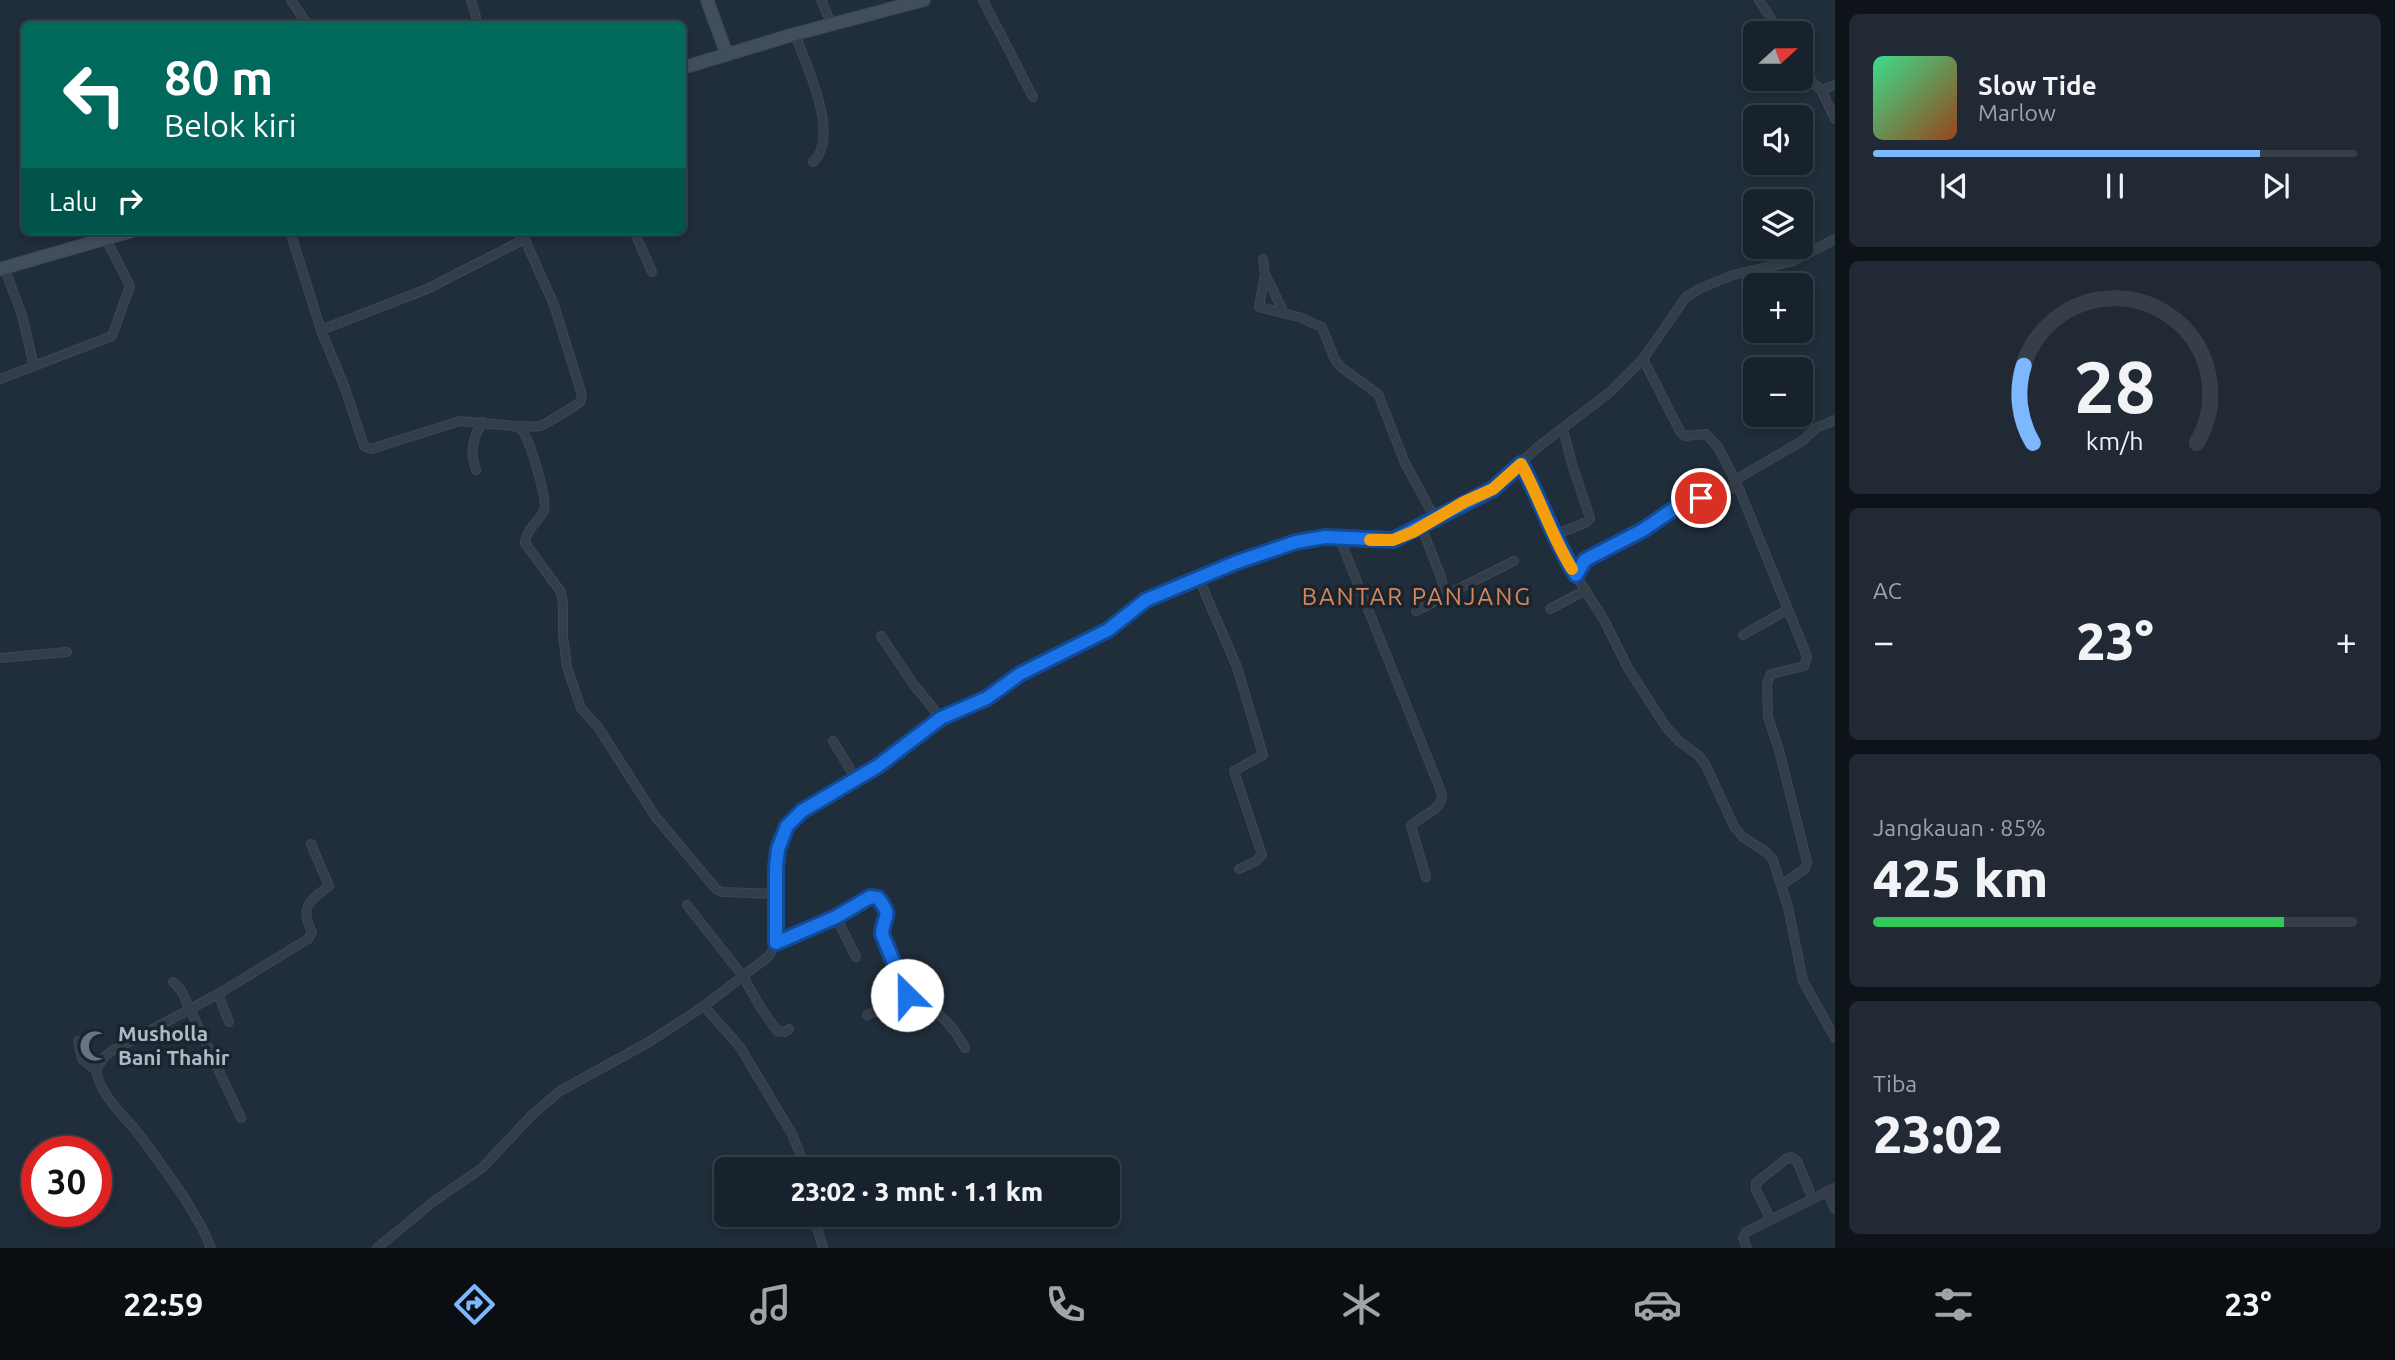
<!DOCTYPE html>
<html lang="id">
<meta charset="utf-8">
<style>
body{margin:0;font-family:Ubuntu,sans-serif;background:#212a34;color:#f1f3f6;height:100vh;display:flex;flex-direction:column;font-size:26px;white-space:nowrap}
*{box-sizing:border-box;margin:0}
p{font-size:23px;color:#9fa4a9}
.icon{flex:none;width:38px;height:38px;fill:none;stroke:currentColor;stroke-width:2;stroke-linecap:round;stroke-linejoin:round}
.map{position:relative;flex:1;overflow:hidden}
.sheet{display:flex;flex-direction:column;gap:14px;padding:14px;background:#0d1318;width:560px}
.sheet>*{flex:none}
.guide{position:absolute;left:21px;top:21px;width:665px;height:214px;border-radius:10px;box-shadow:0 4px 10px #0003,0 0 0 2px #363f48;background:#00695c;color:#fff;overflow:hidden}
.needle{width:46px;rotate:69deg}
.tools{position:absolute;left:1743px;top:21px;display:grid;gap:14px}
.tools a{display:grid;place-items:center;width:70px;height:70px;border-radius:10px;background:#18222c;box-shadow:0 4px 10px #0003,0 0 0 2px #363f48;font-size:35px}
.speed{position:absolute;left:21px;top:1136px;display:flex;gap:14px;font-size:35px;font-weight:700;text-align:center}
.speed>*{display:grid;place-content:center;width:91px;height:91px;border-radius:50%;background:#18222c;box-shadow:0 4px 10px #0003,0 0 0 2px #363f48;line-height:1}
.speed .limit{border:10px solid #d22;background:#fff;color:#111}
.pin{position:absolute;display:grid;place-items:center;width:60px;height:60px;color:#fff;margin:-30px;border:4px solid #fff;border-radius:50%;box-shadow:0 2px 7px #0007}
.me{position:absolute;width:77px;margin:-38px;rotate:337deg;stroke-linejoin:round;filter:drop-shadow(0 0 5px #0008)}
.turn{display:flex;align-items:center;gap:24px;height:147px;padding:0 28px;font-size:32px}
.turn .icon{width:91px;height:91px;stroke-width:2.5}
.turn b{display:block;font-size:49px;line-height:60px}
.then{display:flex;align-items:center;height:66px;padding:0 28px;background:#0003;gap:14px;font-size:26px}
.big{font-size:52px;font-weight:800;line-height:1.1}
.sheet .card{flex:1;display:flex;flex-direction:column;justify-content:center;gap:10px;min-width:0;padding:0 24px;border-radius:10px;background:#212a34}
.sheet .dial{align-items:center;gap:0}
.dial svg{height:182px;overflow:visible;fill:none;stroke:#363f48;stroke-width:7;stroke-linecap:round;text-anchor:middle}
.dial text{fill:#f1f3f6;stroke:none}
.song{display:flex;align-items:center;gap:21px}
.cover{width:84px;height:84px;border-radius:10px;background:linear-gradient(135deg,hsl(150 70% 55%),hsl(20 70% 35%))}
.played{height:7px;border-radius:4px;background:linear-gradient(90deg,#7db7fd 80%,#363f48 80%)}
.keys{display:flex;justify-content:space-around;direction:ltr}
.heat{display:flex;justify-content:space-between;align-items:center;font-size:38px;direction:ltr}
.charge{height:10px;border-radius:5px;background:linear-gradient(90deg,#34c759 85%,#363f48 0)}
.trip{position:absolute;left:714px;top:1157px;width:406px;height:70px;border-radius:10px;background:#18222c;box-shadow:0 4px 10px #0003,0 0 0 2px #363f48;font-weight:800;line-height:70px;text-align:center}
.dock{display:flex;height:112px;justify-content:space-around;align-items:center;background:#0a0e12;color:#9fa4a9}
.dock .icon{width:49px;height:49px}
.dock .current{color:#7db7fd}
.dock b{font-size:32px;color:#f1f3f6}
main{display:flex;flex:1;min-height:0}
.map>svg:first-child{display:block}
.lines{fill:none;stroke-linecap:round;stroke-linejoin:round}
.street-casing{stroke:#3d4853;stroke-width:10}
.secondary-casing{stroke:#3d4853;stroke-width:14}
.street{stroke:#343e4a;stroke-width:8}
.secondary{stroke:#414e5d;stroke-width:12}
.route-casing{stroke:#114b97;stroke-width:18}
.route{stroke:#1a73e8;stroke-width:12}
.slow{stroke:#f59e0b;stroke-width:12}
.labels{text-anchor:middle;stroke-width:7;stroke-linejoin:round;paint-order:stroke}
.poi-label{font-size:21px;font-weight:bold;fill:#aeb9c6;stroke:#19242f;text-anchor:start}
.quarter-label{font-size:24px;letter-spacing:2px;fill:#d88657;stroke:#19242f}
</style>
<main>
<div class="map">
<svg width="1835" height="1248" viewBox="0 0 1835 1248">
<rect width="100%" height="100%" fill="#202d3a"/>
<g class="lines">
<defs>
<g id="street">
<polyline points="291,0 307,24"/>
<polyline points="471,0 478,24"/>
<polyline points="821,0 832,25"/>
<polyline points="983,0 1033,97"/>
<polyline points="1759,0 1780,33"/>
<path d="M795,34C806,65 841,136 813,162"/>
<polyline points="1801,65 1812,82 1821,90 1835,119"/>
<polyline points="1821,90 1835,85"/>
<path d="M290,231L321,330L345,388L364,446L371,449L460,421L514,426C519,428 520,428 523,432C530,441 548,500 544,510C539,522 526,529 525,543L561,592L563,604V636L567,667L581,708L598,727L655,816L716,889L722,892L776,894"/>
<polyline points="634,231 652,272"/>
<polyline points="1263,259 1265,274 1259,307 1299,317 1322,327 1335,360 1342,368 1378,394 1405,463 1435,518"/>
<polyline points="4,267 22,315 34,366"/>
<polyline points="1265,274 1284,313"/>
<polyline points="321,330 427,289 525,239"/>
<polyline points="1643,359 1681,433 1685,436 1706,434 1718,447 1737,484 1807,656 1804,666 1771,674 1767,683 1768,717 1779,750 1807,862 1805,869 1781,885"/>
<polyline points="0,379 112,336 130,286 106,239"/>
<path d="M517,426C525,426 533,427 540,426C544,425 575,406 580,402L582,395L554,305L521,231"/>
<polyline points="1521,464 1535,489 1558,547 1604,620 1628,668 1666,727 1680,742 1698,755 1705,764 1735,828 1743,837 1766,852 1773,860 1788,907 1803,981 1835,1038"/>
<path d="M476,470C470,453 472,437 483,422"/>
<polyline points="1735,480 1802,441 1816,428 1835,420"/>
<polyline points="1555,535 1587,522 1590,518 1572,464 1563,429"/>
<path d="M1339,537L1442,794C1442,811 1421,815 1411,826L1426,877"/>
<polyline points="1576,575 1585,560 1643,530 1684,502 1717,495 1737,485"/>
<polyline points="1199,579 1237,667 1263,755 1234,771 1262,855 1256,861 1239,869"/>
<polyline points="1442,593 1452,592 1514,561"/>
<polyline points="1550,609 1586,590"/>
<polyline points="1416,611 1441,598 1443,586 1441,577 1421,526"/>
<polyline points="1743,635 1787,610"/>
<polyline points="881,636 914,685 941,718"/>
<polyline points="0,658 67,652"/>
<polyline points="833,741 856,779"/>
<polyline points="687,905 742,975 761,1008 777,1031 785,1032 789,1029"/>
<polyline points="836,917 856,957"/>
<path d="M776,943L836,917L870,897L878,898C894,919 883,914 882,934L907,995L906,998L867,1015"/>
<polyline points="173,982 181,990 190,1009 241,1118"/>
<polyline points="218,994 229,1022"/>
<path d="M906,998C933,1003 953,1025 965,1048"/>
<polyline points="704,1006 740,1047 792,1134 806,1169"/>
<polyline points="78,1041 82,1059 96,1070"/>
<polyline points="1827,1191 1835,1209"/>
<polyline points="813,1214 823,1248"/>
<polyline points="1770,1218 1756,1190 1756,1183 1786,1159 1791,1157 1797,1161 1812,1197"/>
<path d="M211,1248C196,1210 165,1170 141,1137C126,1117 100,1096 96,1070L104,1057L112,1051L218,994L308,939L312,932C299,906 310,901 329,886L311,844"/>
<polyline points="377,1248 433,1202 482,1168 532,1115 560,1091 649,1042 704,1006 769,956 776,943 778,849 787,826 802,811 878,766 941,718 987,698 1020,674 1108,630 1146,600 1236,562 1296,542 1325,537 1393,540 1493,489 1538,447 1610,392 1643,359 1686,297 1699,289 1733,275 1793,261 1835,239"/>
<polyline points="1747,1248 1743,1238 1746,1232 1835,1188"/>
</g>
<g id="secondary">
<polyline points="707,0 727,55"/>
<polyline points="682,68 795,34 924,0"/>
<polyline points="0,269 132,231"/>
</g>
</defs>
<use href="#street" class="street-casing"/>
<use href="#secondary" class="secondary-casing"/>
<use href="#street" class="street"/>
<use href="#secondary" class="secondary"/>
</g>
<g class="lines">
<defs>
<path id="route" d="M907,995L882,934C883,914 894,919 878,898L870,897L836,917L776,943V868L778,849L787,826L802,811L878,766L941,718L987,698L1020,674L1108,630L1146,600L1237,562L1296,542L1325,537L1393,540L1493,489L1521,464C1541,500 1554,540 1576,575L1585,560L1643,530L1684,502L1701,498"/>
</defs>
<use href="#route" class="route-casing"/>
<use href="#route" class="route"/>
<path class="slow" d="M1370,540H1393L1413,532L1464,502L1493,489L1521,464C1540,498 1551,536 1572,569"/>
</g>
<defs>
<symbol id="mosque-bare" viewBox="-9 -9 18 18"><path d="M3.5-4.9A6 6 0 1 0 3.5 4.9A5 5 0 1 1 3.5-4.9Z" fill="#6b7280" stroke="#19242f" stroke-width="2.5" paint-order="stroke"/></symbol>
</defs>
<g fill-rule="evenodd">
<use href="#mosque-bare" x="73" y="1024" width="44" height="44"/>
</g>
<g class="labels">
<g class="poi-label">
<text x="118" y="1041">Musholla<tspan x="118" dy="24">Bani Thahir</tspan></text>
</g>
<g class="quarter-label">
<text x="1417" y="605">BANTAR PANJANG</text>
</g>
</g>
</svg>
<div class="tools">
<a><svg class="needle" viewBox="-14 -14 28 28"><path d="M0-13l5 13h-10z" fill="#e53935"/><path d="M0 13l5-13h-10z" fill="#9fa4a9"/></svg></a>
<a><svg class="icon" aria-label="sound" viewBox="0 0 24 24"><path d="M4 9h4l5-4v14l-5-4H4zM17 9q2 3 0 6"/></svg></a>
<a><svg class="icon" aria-label="layers" viewBox="0 0 24 24"><path d="M12 4l9 5-9 5-9-5zM3 14l9 5 9-5"/></svg></a>
<a>+</a>
<a>−</a>
</div>
<div class="speed"><div class="limit">30</div></div>
<div class="pin" style="left:1701px;top:498px;background:#d93025"><svg class="icon" aria-label="arrive" viewBox="0 0 24 24"><path d="M6 21V4h12l-3 4 3 4H6"/></svg></div>
<svg class="me" style="left:907px;top:995px" viewBox="-20 -20 40 40"><circle r="19" fill="#fff"/><path d="M0-13L10 11 0 6-10 11z" fill="#1a73e8"/></svg>
<div class="trip">23:02 · 3 mnt · 1.1 km</div>
<div class="guide">
<div class="turn"><svg class="icon" aria-label="left" viewBox="0 0 24 24"><path d="M17 20v-9H6M10 6l-5 5 5 5"/></svg><div><b>80 m</b>Belok kiri</div></div>
<div class="then">Lalu<svg class="icon" aria-label="right" viewBox="0 0 24 24"><path d="M7 20v-9h11M14 6l5 5-5 5"/></svg></div>
</div>
</div>
<section class="sheet">
<div class="card">
<div class="song"><i class="cover"></i><div><b>Slow Tide</b><p>Marlow</p></div></div>
<div class="played"></div>
<div class="keys"><svg class="icon" aria-label="previous" viewBox="0 0 24 24"><path d="M18 5L8 12l10 7zM5 5v14"/></svg><svg class="icon" aria-label="pause" viewBox="0 0 24 24"><path d="M8 5v14M16 5v14"/></svg><svg class="icon" aria-label="next" viewBox="0 0 24 24"><path d="M6 5l10 7-10 7zM19 5v14"/></svg></div>
</div>
<div class="card dial"><svg viewBox="0 0 100 80">
<path d="M14 69A42 42 0 1 1 86 69"/>
<path d="M14 69A42 42 0 0 1 10 35" stroke="#7db7fd"/>
<text x="50" y="56" font-size="32" font-weight="700">28</text>
<text x="50" y="72" font-size="11">km/h</text>
</svg></div>
<div class="card"><p>AC</p>
<div class="heat"><a>−</a><b class="big">23°</b><a>+</a></div>
</div>
<div class="card"><p>Jangkauan · 85%</p><b class="big">425 km</b><div class="charge"></div></div>
<div class="card"><p>Tiba</p><b class="big">23:02</b></div>
</section>
</main>
<nav class="dock">
<b>22:59</b>
<svg class="icon current" aria-label="directions" viewBox="0 0 24 24"><path d="M12 3l9 9-9 9-9-9zM9 14v-3h6M13 9l2 2-2 2"/></svg>
<svg class="icon" aria-label="music" viewBox="0 0 24 24"><path d="M9 18V5l10-2v13"/><circle cx="6" cy="18" r="3"/><circle cx="16" cy="16" r="3"/></svg>
<svg class="icon" aria-label="phone" viewBox="0 0 24 24"><path d="M5 4h4l2 5-3 2q2 4 5 5l2-3 5 2v4C11 20 4 13 5 4z"/></svg>
<svg class="icon" aria-label="climate" viewBox="0 0 24 24"><path d="M12 3v18M4 7l16 10M4 17L20 7"/></svg>
<svg class="icon" aria-label="car" viewBox="0 0 24 24"><path d="M5 17H2v-5l4-1 3-4h7l3 4 3 1v5h-3M9 17h6M6 11h13"/><circle cx="7" cy="17" r="2"/><circle cx="17" cy="17" r="2"/></svg>
<svg class="icon" aria-label="filters" viewBox="0 0 24 24"><path d="M4 7h16M4 17h16"/><circle cx="9" cy="7" r="2"/><circle cx="15" cy="17" r="2"/></svg>
<b>23°</b>
</nav>
